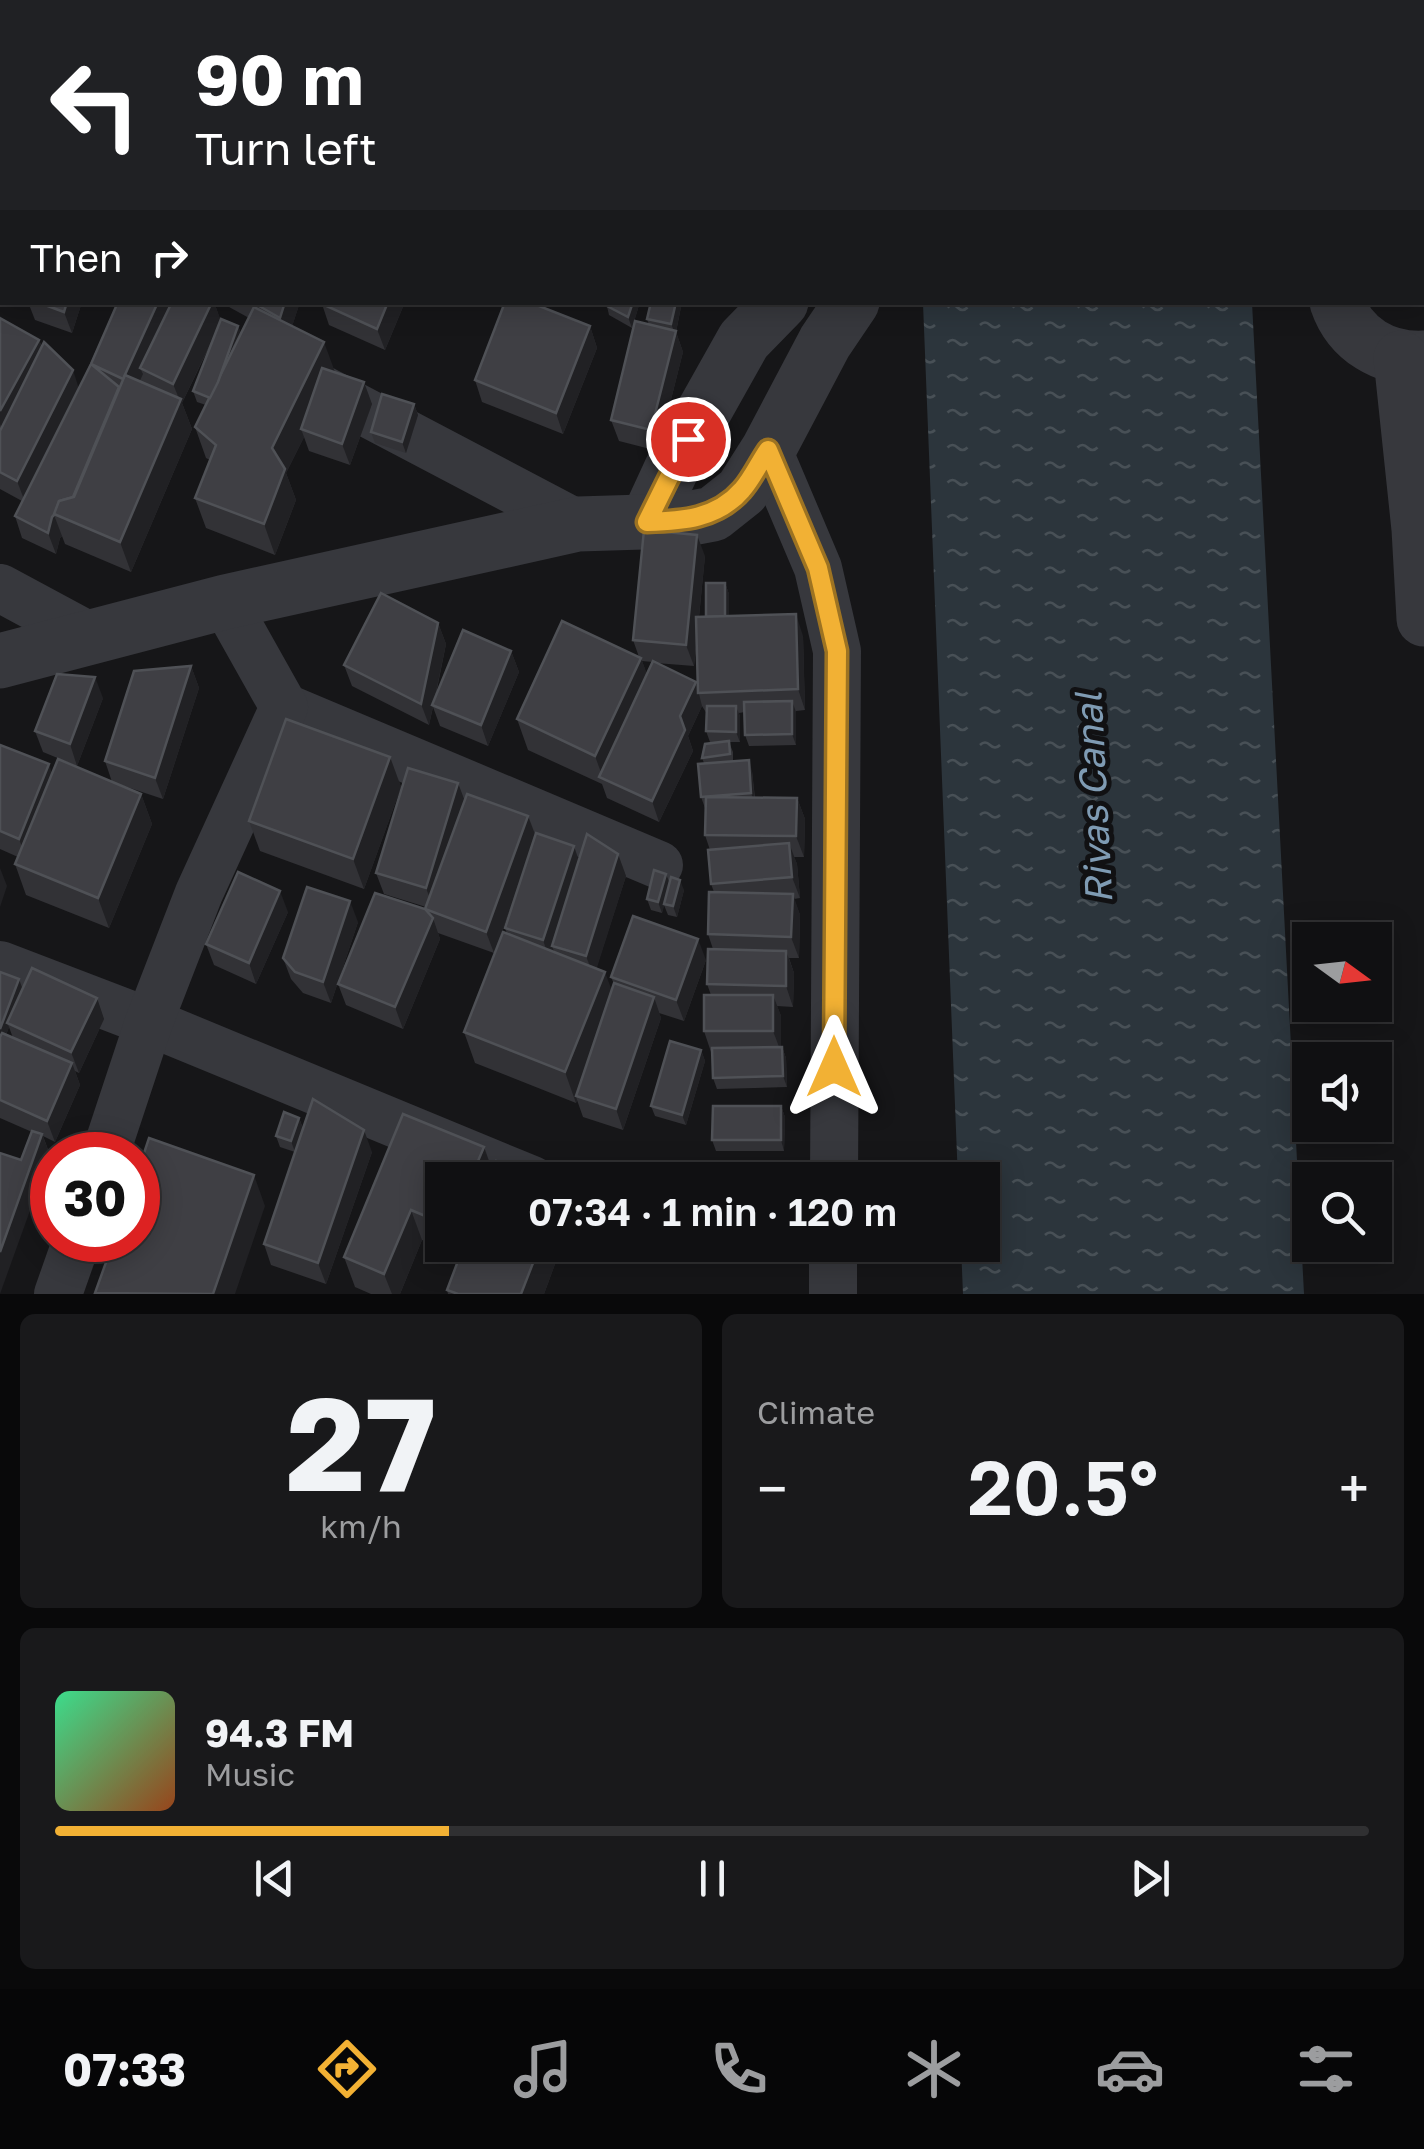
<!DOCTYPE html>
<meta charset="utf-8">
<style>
body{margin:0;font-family:"Golos Text",sans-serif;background:#19191b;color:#f1f3f6;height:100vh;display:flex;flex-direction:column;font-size:38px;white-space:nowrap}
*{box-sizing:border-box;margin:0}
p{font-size:32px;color:#9c9d9f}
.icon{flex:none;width:55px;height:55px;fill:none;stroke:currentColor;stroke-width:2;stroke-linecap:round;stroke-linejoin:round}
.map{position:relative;height:1294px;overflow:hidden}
.sheet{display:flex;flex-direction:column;gap:20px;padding:20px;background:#09090a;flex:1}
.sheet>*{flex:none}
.guide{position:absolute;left:0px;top:0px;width:1425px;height:305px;box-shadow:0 5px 25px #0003,0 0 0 2px #303032;background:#202124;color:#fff;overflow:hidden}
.needle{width:65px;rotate:105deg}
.controls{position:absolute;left:1292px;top:922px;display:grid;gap:20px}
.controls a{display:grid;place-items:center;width:100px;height:100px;border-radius:0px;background:#101012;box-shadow:0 5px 25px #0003,0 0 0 2px #303032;font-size:50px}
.speed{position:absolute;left:30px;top:1132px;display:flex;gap:20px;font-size:50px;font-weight:700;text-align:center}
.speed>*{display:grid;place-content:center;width:130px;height:130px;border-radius:50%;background:#101012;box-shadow:0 5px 25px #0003,0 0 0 2px #303032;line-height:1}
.speed .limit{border:15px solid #d22;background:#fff;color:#111}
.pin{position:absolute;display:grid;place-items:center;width:85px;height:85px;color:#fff;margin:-42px;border:5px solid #fff;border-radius:50%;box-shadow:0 2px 10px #0007}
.me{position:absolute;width:110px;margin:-55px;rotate:0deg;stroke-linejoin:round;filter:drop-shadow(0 0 8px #0008)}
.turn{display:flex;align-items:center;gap:35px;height:210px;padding:0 30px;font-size:45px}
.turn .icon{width:130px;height:130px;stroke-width:2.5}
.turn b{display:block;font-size:70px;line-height:85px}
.then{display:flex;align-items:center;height:95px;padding:0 30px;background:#0003;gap:20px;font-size:38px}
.big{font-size:75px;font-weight:600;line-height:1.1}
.sheet .tile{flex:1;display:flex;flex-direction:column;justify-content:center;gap:15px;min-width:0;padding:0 35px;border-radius:15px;background:#19191b}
.sheet .dial{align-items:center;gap:0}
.dial b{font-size:130px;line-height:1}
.song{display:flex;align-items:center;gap:30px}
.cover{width:120px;height:120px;border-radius:15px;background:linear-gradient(135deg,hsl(150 70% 55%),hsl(20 70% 35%))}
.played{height:10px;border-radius:5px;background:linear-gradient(90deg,#f2b134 30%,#303032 30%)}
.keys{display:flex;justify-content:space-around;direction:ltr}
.heat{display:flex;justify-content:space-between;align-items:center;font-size:55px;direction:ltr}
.sheet .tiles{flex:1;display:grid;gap:20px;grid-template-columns:1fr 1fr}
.tile:last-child{grid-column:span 2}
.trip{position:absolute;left:425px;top:1162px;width:575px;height:100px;border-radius:0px;background:#101012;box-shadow:0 5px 25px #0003,0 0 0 2px #303032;font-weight:600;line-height:100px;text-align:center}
.tabs{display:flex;height:160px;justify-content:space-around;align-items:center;background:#060607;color:#9c9d9f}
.tabs .icon{width:70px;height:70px}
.tabs .current{color:#f2b134}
.tabs b{font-size:45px;color:#f1f3f6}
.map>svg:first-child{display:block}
.water{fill:url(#water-ripples)}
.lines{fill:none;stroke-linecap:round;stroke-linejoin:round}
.minor{stroke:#37383d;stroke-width:48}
.tertiary{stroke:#37383d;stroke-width:55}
.wall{fill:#323236;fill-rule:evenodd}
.shaded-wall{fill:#212124}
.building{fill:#3f3f44;stroke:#4f5156;stroke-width:2.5}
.route-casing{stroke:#9d7322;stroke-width:25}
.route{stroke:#f2b134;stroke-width:18}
.labels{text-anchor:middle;stroke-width:10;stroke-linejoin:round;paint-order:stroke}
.water-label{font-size:38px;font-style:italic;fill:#7f9bb3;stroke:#111113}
</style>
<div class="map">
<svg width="1424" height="1294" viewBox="0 0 1424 1294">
<defs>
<pattern id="water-ripples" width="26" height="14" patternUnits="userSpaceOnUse" patternTransform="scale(2.5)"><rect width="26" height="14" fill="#2c353c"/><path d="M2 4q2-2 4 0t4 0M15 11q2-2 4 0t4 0" fill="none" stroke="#485056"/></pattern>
</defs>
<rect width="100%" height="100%" fill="#161618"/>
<polygon class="water" points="923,303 1252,303 1304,1294 963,1294 961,1245 982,1245 982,1180 958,1180"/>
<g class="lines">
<g class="minor">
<polyline points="240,0 244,2"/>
<polyline points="658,2 658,0"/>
<polyline points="312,384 578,524"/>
<polyline points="768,450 818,568 837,651 834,1180"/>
<polyline points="0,588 91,637"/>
<polyline points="284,707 659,865"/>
<polyline points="0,965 149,1022 532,1180"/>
<polyline points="105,1155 149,1022 199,893 284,707 225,602"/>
<polyline points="58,1294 77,1240"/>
<polyline points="833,1294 833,1245"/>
</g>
<g class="tertiary">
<polyline points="1376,0 1376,2"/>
<polyline points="1422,192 1424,192"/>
<path d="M1337,302C1350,340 1385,360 1424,358"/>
<polyline points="1401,358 1419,529 1424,619"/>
<polyline points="647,522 671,470 744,340 781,302"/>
<polyline points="0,661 225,602 578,524 676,521 713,514 742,491 768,450 825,342 852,302"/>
</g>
</g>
<g class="wall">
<polygon points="0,0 138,0 137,2 2,2 2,166 0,164"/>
<polygon points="406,0 652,0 652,2 407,2"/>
<polygon points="28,302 82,302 72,333 35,320"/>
<polygon points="118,302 214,302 220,319 238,326 241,334 249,318 220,302 300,302 292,326 335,372 372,404 350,465 309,451 304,437 286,473 296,500 275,555 206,528 195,498 210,460 206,458 195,427 206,405 197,402 193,391 214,337 182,403 192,429 131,572 65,544 62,536 60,538 56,554 22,538 15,516 22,501 0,489 0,318 39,340 42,347 79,388"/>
<polygon points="405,302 385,350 329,325 322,304"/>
<polygon points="606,302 640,302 632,328 609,315"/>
<polygon points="682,302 676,332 683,352 658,451 619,441 611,420 649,325 647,319"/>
<polygon points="590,326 597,348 563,434 482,402 475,380"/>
<polygon points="414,404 418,415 406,453 375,443 371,432"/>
<path d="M705,556L699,617H706L725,583L729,594V616L803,636L805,710L796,711V745L749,746L745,735V712L739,713L740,717V742H729L733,752V761L752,771L755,798H797L805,819L804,857H794L797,864L800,898L794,899L800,915L799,958H789L794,973L793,1007L777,1006L781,1016V1047H782L786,1058L787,1087L717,1089L713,1078V1052H711L704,1031L711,995L707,984L713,949L708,934L714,892L711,884L710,850L705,835V808L701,797L704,763L702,758L717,742H710L706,731L707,714L702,706L688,736L693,751L659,822L607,798L602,784L528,750L517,719L639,657L633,640ZM697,640L698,686L656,663L694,666ZM642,661L653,662L647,675Z"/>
<polygon points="438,623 446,644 435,699 511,651 519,672 488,746 440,726 433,707 429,725 352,686 344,665"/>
<polygon points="191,666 199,688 163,799 121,785 141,794 152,824 109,928 26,895 15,864 18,857 0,849 0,745 52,774 112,782 105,761"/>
<polygon points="103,698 77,766 43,752 35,731"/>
<polygon points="390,757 401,787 364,889 260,851 249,821"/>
<polygon points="458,783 464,801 528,816 536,836 579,860 618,854 626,876 596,969 611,990 614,984 611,977 706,960 684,1021 659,1013 661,1018 623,1130 583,1117 577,1100 576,1103 475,1063 464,1032 507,934 505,928 525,868 494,953 438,933 440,939 403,1029 346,1005 338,984 425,909 426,907 384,894 376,873"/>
<polygon points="666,874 669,883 684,890 677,917 668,915 664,905 662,913 651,910 647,899"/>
<polygon points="288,912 256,984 214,965 206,944"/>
<polygon points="358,922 331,1003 303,993 291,979 283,958"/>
<path d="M0,972L23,989L97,998L104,1019L79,1073L75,1071L80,1085L55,1142L43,1136L50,1155L21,1160L32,1132L0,1118ZM9,1027L13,1038L6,1035Z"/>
<polygon points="701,1050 705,1061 686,1125 655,1116 651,1106"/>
<polygon points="781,1106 785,1117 784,1151 716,1151 712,1140"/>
<polygon points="299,1118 303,1128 372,1152 326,1284 271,1265 264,1244 295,1152 280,1147 276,1136"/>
<polygon points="484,1147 492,1170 547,1180 442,1180 442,1245 562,1245 544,1294 448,1294 447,1290 460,1256 422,1240 400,1294 371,1294 355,1287 344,1257"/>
</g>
<g class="shaded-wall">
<polygon points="109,0 138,0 137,2 107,2"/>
<polygon points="472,0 505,0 503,2 470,2"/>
<polygon points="593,0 626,0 624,2 591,2"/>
<polygon points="2,232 2,271 0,276 0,238"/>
<polygon points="67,302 82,302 72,333 64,312"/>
<polygon points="158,302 175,302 140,368 143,374 131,400 123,379"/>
<polygon points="212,302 214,302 221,321 182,403 192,429 131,572 120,542 180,401 173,384"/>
<polygon points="285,302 300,302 288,339 280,318"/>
<polygon points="388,302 405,302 385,350 377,329"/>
<polygon points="633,302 640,302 632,328 628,317"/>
<polygon points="676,302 682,302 676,332 683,352 658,451 651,430 675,333 671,324"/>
<polygon points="238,326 242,336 212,398"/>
<polygon points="590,326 597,348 563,434 556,413"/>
<polygon points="39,340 47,361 5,437 0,424 0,411"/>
<polygon points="324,342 335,372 301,429 304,437 286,473 296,500 275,555 264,524 272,448"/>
<polygon points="73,370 80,392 25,502 17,481"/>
<polygon points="364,382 372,404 350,465 342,444"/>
<polygon points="414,404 418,415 406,453 402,442"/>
<polygon points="54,515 62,536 60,538 56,554 48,533 52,517"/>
<polygon points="697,535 705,556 694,666 686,645"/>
<polygon points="725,583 729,594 729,634 725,623"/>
<polygon points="796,614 803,636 805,710 798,689"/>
<polygon points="438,623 446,644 429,725 421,704"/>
<polygon points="511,651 519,672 488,746 481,725"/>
<polygon points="641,658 652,688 603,778 595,756"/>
<polygon points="191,666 199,688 163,799 155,778"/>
<polygon points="95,677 103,698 77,766 70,744"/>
<polygon points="696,682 702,706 688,736 693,751 659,822 652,801 680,716"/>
<polygon points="792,701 796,712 796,745 792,734"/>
<polygon points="736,706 740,717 740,742 736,732"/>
<polygon points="390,757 401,787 364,889 353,859"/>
<polygon points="749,760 752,771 755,804 751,793"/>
<polygon points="49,764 56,785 27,860 19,839"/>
<polygon points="458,783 466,804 434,909 426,888"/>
<polygon points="141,794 152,824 109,928 98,898"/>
<polygon points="797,798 805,819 804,857 796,836"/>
<polygon points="528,816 536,837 494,953 486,932"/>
<polygon points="789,843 797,864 800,898 792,877"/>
<polygon points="574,846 581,867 552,946 554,951 550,961 543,940"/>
<polygon points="618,854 626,876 594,977 586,956"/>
<polygon points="0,868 7,886 0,907"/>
<polygon points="666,874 670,884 662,913 658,902"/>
<polygon points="680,880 684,890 677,917 673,906"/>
<polygon points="280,891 288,912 256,984 249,963"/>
<polygon points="793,894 800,915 799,958 791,937"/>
<polygon points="350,901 358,922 331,1003 323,982"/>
<polygon points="433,918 440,939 403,1029 395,1007"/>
<polygon points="698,939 706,960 684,1021 676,1000"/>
<polygon points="786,951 794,973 793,1007 786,986"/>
<polygon points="605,972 616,1002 576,1096 577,1100 576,1103 565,1072"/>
<polygon points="19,979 23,990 7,1023 9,1027 0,1051 0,1029"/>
<polygon points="773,995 781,1016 781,1052 773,1031"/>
<polygon points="654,997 661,1018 623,1130 616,1109"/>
<polygon points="97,998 104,1019 79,1073 71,1052"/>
<polygon points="782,1047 786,1058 787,1087 783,1076"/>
<polygon points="701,1050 705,1061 686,1125 682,1115"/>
<polygon points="72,1063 80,1085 55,1142 47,1121"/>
<polygon points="781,1106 785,1117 784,1151 781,1140"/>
<polygon points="299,1118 303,1129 295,1152 291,1141"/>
<polygon points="364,1130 372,1152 326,1284 318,1263"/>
<polygon points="42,1134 50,1155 0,1294 0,1252"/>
<polygon points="484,1147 495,1178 494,1180 470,1180"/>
<polygon points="254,1175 265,1206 235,1294 213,1294"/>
<polygon points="411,1210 422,1240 400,1294 392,1294 384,1274"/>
<polygon points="540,1245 562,1245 544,1294 521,1294"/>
</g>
<g class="building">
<polygon points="0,0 8,0 12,2 2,2 2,142 0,140"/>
<polygon points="33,0 109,0 107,2 37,2"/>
<polygon points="141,0 178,0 183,2 140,2"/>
<polygon points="352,0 396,0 395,2 355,2"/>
<polygon points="426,0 472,0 470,2 429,2"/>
<polygon points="491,0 593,0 591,2 489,2"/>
<polygon points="621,0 642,0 642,2 620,2"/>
<polygon points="0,193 2,194 2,232 0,238"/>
<polygon points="37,302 67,302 64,312"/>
<polygon points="118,302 158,302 123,379 91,364 119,387 73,497 59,501 55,514 52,517 48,533 15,516 91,364"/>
<polygon points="172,302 212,302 173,384 140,368"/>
<polygon points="252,302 285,302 280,318"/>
<polygon points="322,302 388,302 377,329 322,304"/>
<polygon points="505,302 529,302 590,326 556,413 475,380"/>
<polygon points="606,302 633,302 628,317 605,305"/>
<polygon points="651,302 676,302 671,324 647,319"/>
<polygon points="254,307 324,342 272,448 285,469 264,524 195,498 216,445 195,427"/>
<polygon points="0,318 39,340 0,411"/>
<polygon points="221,319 238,326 218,382 210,398 193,391"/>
<polygon points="635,321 676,331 651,430 611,420"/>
<polygon points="44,342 73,370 17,481 0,472 0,431"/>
<polygon points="322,368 364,382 342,444 301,429"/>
<polygon points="125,375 181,399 120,542 54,514 59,501 74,497"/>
<polygon points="382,394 414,404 402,442 371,432"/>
<polygon points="644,530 697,535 686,645 633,640"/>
<polygon points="706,583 725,583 725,616 706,617"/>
<polygon points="381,593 438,623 421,704 344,665"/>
<polygon points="796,614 798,689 698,693 696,617"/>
<polygon points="562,621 641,658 595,756 517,719"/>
<polygon points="463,630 511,651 481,725 432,705"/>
<polygon points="653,661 696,682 680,716 685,730 652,801 599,777"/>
<polygon points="191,666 155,778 105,761 134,671"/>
<polygon points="57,674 95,677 70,744 35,731"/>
<polygon points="792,701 792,734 745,735 744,702"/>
<polygon points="707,706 736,706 736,732 706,731"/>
<polygon points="286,719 390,757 353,859 249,821"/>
<polygon points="729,741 730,754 702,758 705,744"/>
<polygon points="0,745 49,764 19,839 0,831"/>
<polygon points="58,759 141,794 98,898 15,864"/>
<polygon points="749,760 751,793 701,797 698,764"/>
<polygon points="408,768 458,783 426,888 376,873"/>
<polygon points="467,794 528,816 486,932 425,909"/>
<polygon points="706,797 797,798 796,836 705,835"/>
<polygon points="536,833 574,846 543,940 505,928"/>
<polygon points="587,834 618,854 586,956 552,946"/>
<polygon points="789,843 792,877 711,884 708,850"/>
<polygon points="654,870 666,874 658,902 647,899"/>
<polygon points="238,872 280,891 249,963 206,944"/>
<polygon points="671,877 680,880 673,906 664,904"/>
<polygon points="307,887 350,901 323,982 295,972 283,958"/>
<polygon points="709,892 793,894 791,937 708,934"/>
<polygon points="375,893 425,909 433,918 395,1007 338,984"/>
<polygon points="633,916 698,939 676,1000 611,977"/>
<polygon points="503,932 605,972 565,1072 464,1032"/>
<polygon points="708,949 786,951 786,986 707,984"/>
<polygon points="32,968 97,998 71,1052 7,1023"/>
<polygon points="0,972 19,979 0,1029"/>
<polygon points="614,983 654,997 616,1109 576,1096"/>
<rect x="704" y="995" width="69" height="36"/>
<polygon points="2,1033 72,1063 47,1121 0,1100 0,1037"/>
<polygon points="670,1041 701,1050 682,1115 651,1106"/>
<polygon points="782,1047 783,1076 713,1078 712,1048"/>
<polygon points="313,1099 364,1130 318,1263 264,1244"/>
<polygon points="713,1106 781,1106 781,1140 712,1140"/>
<polygon points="284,1112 299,1118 291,1141 276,1136"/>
<polygon points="403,1114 484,1147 470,1180 442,1180 442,1223 411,1210 384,1274 344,1257"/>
<polygon points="32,1131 42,1134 0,1252 0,1153 21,1160"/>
<polygon points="149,1138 254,1175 213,1294 95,1293 114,1240 138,1240 138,1171"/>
<polygon points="496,1161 547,1180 488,1180"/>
<polygon points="464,1245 540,1245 521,1294 458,1294 447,1290"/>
</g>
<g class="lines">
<defs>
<path id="route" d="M688,439L647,522C682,521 717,519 742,490C752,479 759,463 768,450L818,568L837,651L834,1067"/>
</defs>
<use href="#route" class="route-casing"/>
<use href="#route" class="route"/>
</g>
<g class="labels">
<g class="water-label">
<text transform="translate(1094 798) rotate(-93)" y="13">Rivas Canal</text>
</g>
</g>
</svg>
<div class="controls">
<a><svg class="needle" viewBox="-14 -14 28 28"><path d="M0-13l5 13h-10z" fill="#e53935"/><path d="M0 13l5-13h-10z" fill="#9c9d9f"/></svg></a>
<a><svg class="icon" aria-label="sound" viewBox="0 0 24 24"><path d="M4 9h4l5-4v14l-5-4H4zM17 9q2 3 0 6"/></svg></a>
<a><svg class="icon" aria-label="search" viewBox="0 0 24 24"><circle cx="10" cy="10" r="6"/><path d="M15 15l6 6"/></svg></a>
</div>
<div class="speed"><div class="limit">30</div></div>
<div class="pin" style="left:688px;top:439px;background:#d93025"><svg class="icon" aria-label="arrive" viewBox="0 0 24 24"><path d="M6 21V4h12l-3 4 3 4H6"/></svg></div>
<svg class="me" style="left:834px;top:1067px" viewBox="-20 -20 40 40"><path d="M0-17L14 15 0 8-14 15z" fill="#f2b134" stroke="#fff" stroke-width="4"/></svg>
<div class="trip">07:34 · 1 min · 120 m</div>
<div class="guide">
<div class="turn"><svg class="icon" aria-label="left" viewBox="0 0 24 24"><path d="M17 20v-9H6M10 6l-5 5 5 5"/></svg><div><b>90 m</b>Turn left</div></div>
<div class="then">Then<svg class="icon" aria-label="right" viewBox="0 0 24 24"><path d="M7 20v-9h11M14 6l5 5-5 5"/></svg></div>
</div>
</div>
<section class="sheet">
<div class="tiles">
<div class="tile dial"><b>27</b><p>km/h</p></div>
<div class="tile"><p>Climate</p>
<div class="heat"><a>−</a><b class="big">20.5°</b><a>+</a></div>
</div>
<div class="tile">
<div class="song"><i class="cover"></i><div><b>94.3 FM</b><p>Music</p></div></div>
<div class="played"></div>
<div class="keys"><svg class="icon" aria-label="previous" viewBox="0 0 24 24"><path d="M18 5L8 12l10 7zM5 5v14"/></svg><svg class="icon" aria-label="pause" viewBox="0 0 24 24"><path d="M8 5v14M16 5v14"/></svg><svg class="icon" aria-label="next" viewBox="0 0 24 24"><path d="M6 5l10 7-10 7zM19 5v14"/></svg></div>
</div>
</div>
</section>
<nav class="tabs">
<b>07:33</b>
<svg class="icon current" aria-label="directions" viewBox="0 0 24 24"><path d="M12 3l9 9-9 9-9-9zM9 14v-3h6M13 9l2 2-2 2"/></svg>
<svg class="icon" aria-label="music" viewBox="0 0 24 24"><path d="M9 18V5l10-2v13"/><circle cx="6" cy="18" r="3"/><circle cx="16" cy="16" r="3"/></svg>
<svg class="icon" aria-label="phone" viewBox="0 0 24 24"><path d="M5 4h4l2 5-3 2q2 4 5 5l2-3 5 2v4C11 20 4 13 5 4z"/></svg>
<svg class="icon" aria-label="climate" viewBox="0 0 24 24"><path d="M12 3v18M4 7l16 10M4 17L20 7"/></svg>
<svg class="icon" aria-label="car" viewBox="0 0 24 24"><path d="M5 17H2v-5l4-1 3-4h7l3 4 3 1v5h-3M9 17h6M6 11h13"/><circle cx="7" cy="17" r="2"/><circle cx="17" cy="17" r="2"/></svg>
<svg class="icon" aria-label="filters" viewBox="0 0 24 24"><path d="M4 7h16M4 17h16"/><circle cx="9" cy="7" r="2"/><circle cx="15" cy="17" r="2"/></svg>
</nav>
